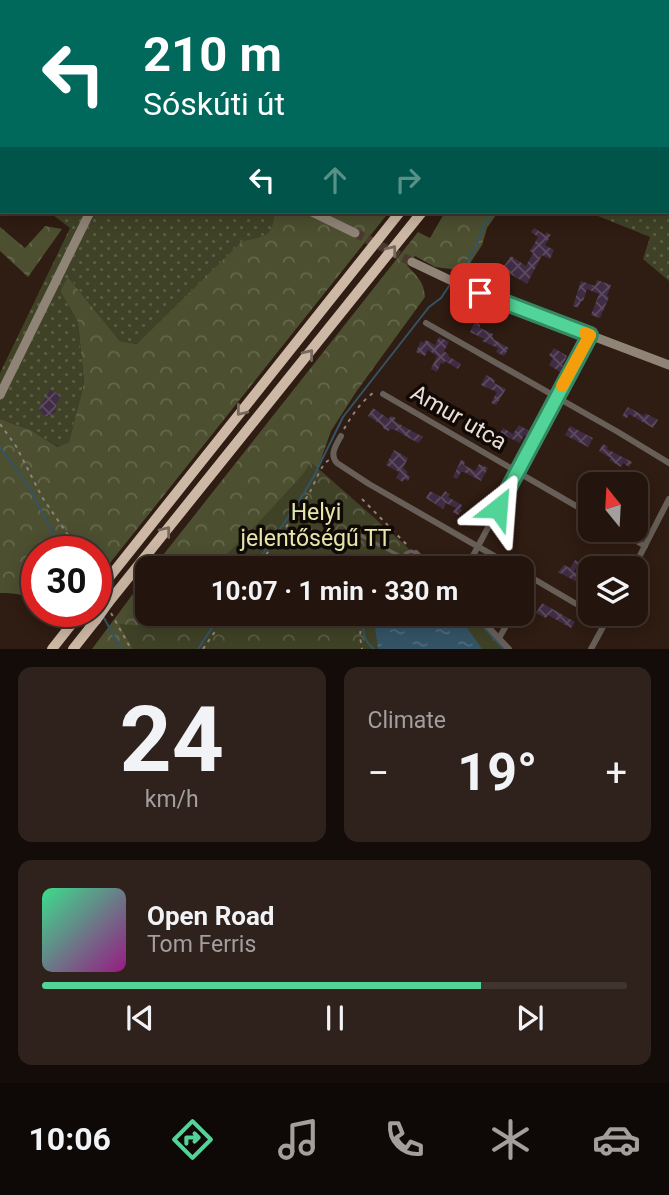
<!DOCTYPE html>
<meta charset="utf-8">
<style>
body{margin:0;font-family:Roboto,sans-serif;background:#2f221c;color:#f1f3f6;height:100vh;display:flex;flex-direction:column;font-size:26px;white-space:nowrap}
*{box-sizing:border-box;margin:0}
p{font-size:23px;color:#a39f9e}
.icon{flex:none;width:38px;height:38px;fill:none;stroke:currentColor;stroke-width:2;stroke-linecap:round;stroke-linejoin:round}
.map{position:relative;height:649px;overflow:hidden}
.details{display:flex;flex-direction:column;gap:18px;padding:18px;background:#130c08;flex:1}
.details>*{flex:none}
.banner{position:absolute;left:0px;top:0px;width:670px;height:214px;box-shadow:0 4px 18px #0003,0 0 0 2px #40342e;background:#00695c;color:#fff;overflow:hidden}
.needle{width:46px;rotate:342deg}
.tools{position:absolute;left:578px;top:472px;display:grid;gap:14px}
.tools a{display:grid;place-items:center;width:70px;height:70px;border-radius:14px;background:#23150e;box-shadow:0 4px 18px #0003,0 0 0 2px #40342e;font-size:35px}
.speed{position:absolute;left:21px;top:536px;display:flex;gap:14px;font-size:35px;font-weight:700;text-align:center}
.speed>*{display:grid;place-content:center;width:91px;height:91px;border-radius:50%;background:#23150e;box-shadow:0 4px 18px #0003,0 0 0 2px #40342e;line-height:1}
.speed .limit{border:10px solid #d22;background:#fff;color:#111}
.pin{position:absolute;display:grid;place-items:center;width:60px;height:60px;color:#fff;margin:-30px;border-radius:14px;box-shadow:0 4px 10px #0006}
.me{position:absolute;width:77px;margin:-38px;rotate:28deg;stroke-linejoin:round;filter:drop-shadow(0 0 5px #0008)}
.turn{display:flex;align-items:center;gap:24px;height:147px;padding:0 28px;font-size:32px}
.turn .icon{width:91px;height:91px;stroke-width:2.5}
.turn b{display:block;font-size:49px;line-height:60px}
.lanes{display:flex;align-items:center;height:66px;padding:0 28px;background:#0003;justify-content:center;gap:35px;direction:ltr}
.lanes .off{opacity:.35}
.big{font-size:52px;font-weight:700;line-height:1.1}
.details .card{flex:1;display:flex;flex-direction:column;justify-content:center;gap:10px;min-width:0;padding:0 24px;border-radius:14px;background:#2f221c}
.details .dial{align-items:center;gap:0}
.dial b{font-size:91px;line-height:1}
.song{display:flex;align-items:center;gap:21px}
.cover{width:84px;height:84px;border-radius:10px;background:linear-gradient(135deg,hsl(150 70% 55%),hsl(310 70% 35%))}
.played{height:7px;border-radius:4px;background:linear-gradient(90deg,#52d397 75%,#40342e 75%)}
.keys{display:flex;justify-content:space-around;direction:ltr}
.heat{display:flex;justify-content:space-between;align-items:center;font-size:38px;direction:ltr}
.details .tiles{flex:1;display:grid;gap:18px;grid-template-columns:1fr 1fr}
.card:last-child{grid-column:span 2}
.trip{position:absolute;left:135px;top:556px;width:399px;height:70px;border-radius:14px;background:#23150e;box-shadow:0 4px 18px #0003,0 0 0 2px #40342e;font-weight:700;line-height:70px;text-align:center}
.dock{display:flex;height:112px;justify-content:space-around;align-items:center;background:#0e0806;color:#a39f9e}
.dock .icon{width:49px;height:49px}
.dock .active{color:#52d397}
.dock b{font-size:32px;color:#f1f3f6}
.map>svg:first-child{display:block}
.grass{fill:url(#grass-dots)}
.forest{fill:url(#forest-crowns)}
.park{fill:url(#park-crowns)}
.water{fill:url(#water-ripples)}
.lines{fill:none;stroke-linecap:round;stroke-linejoin:round}
.stream{stroke:#345466;stroke-width:2}
.building{fill:url(#building-cross-hatch)}
.secondary-tunnel{stroke:#4b392f;stroke-width:9;stroke-dasharray:9 4.5;stroke-linecap:butt}
.path{stroke:#918179;stroke-width:2;stroke-dasharray:3.5 5;stroke-linecap:butt}
.lane{stroke:#686058;stroke-width:3.5}
.street{stroke:#686058;stroke-width:6}
.secondary{stroke:#908477;stroke-width:9}
.highway{stroke:#ccb8a5;stroke-width:10}
.highway-bridge{stroke:#ccb8a5;stroke-width:10}
.oneway{stroke:#78695d}
.route-casing{stroke:#358962;stroke-width:18}
.route{stroke:#52d397;stroke-width:12}
.slow{stroke:#f59e0b;stroke-width:12}
.labels{text-anchor:middle;stroke-width:7;stroke-linejoin:round;paint-order:stroke}
.street-label{font-size:23px;fill:#eaddd6;stroke:#110905}
.park-label{font-size:23px;fill:#e2e8ac;stroke:#110905}
</style>
<div class="map">
<svg width="669" height="649" viewBox="0 0 669 649">
<defs>
<pattern id="grass-dots" width="8" height="8" patternUnits="userSpaceOnUse" patternTransform="scale(1.75)"><rect width="8" height="8" fill="#3f4226"/><path d="M2 2h.1M6 6h.1" fill="none" stroke="#5b5d45" stroke-width="1.8" stroke-linecap="round"/></pattern>
<pattern id="forest-crowns" width="20" height="18" patternUnits="userSpaceOnUse" patternTransform="scale(1.75)"><rect width="20" height="18" fill="#4c4f30"/><path d="M2 6a3 3 0 1 1 6 0M12 15a3 3 0 1 1 6 0" fill="none" stroke="#66684d"/></pattern>
<pattern id="park-crowns" width="20" height="18" patternUnits="userSpaceOnUse" patternTransform="scale(1.75)"><rect width="20" height="18" fill="#3f4226"/><path d="M2 6a3 3 0 1 1 6 0M12 15a3 3 0 1 1 6 0" fill="none" stroke="#5b5d45"/></pattern>
<pattern id="water-ripples" width="26" height="14" patternUnits="userSpaceOnUse" patternTransform="scale(1.75)"><rect width="26" height="14" fill="#345466"/><path d="M2 4q2-2 4 0t4 0M15 11q2-2 4 0t4 0" fill="none" stroke="#526c7b"/></pattern>
<pattern id="building-cross-hatch" width="8" height="8" patternUnits="userSpaceOnUse" patternTransform="scale(1.75)"><rect width="8" height="8" fill="#402d45"/><path d="M0 0l8 8M0 8l8-8" fill="none" stroke="#5c4b5f"/></pattern>
</defs>
<rect width="100%" height="100%" fill="#2f1c12"/>
<g class="grass">
<polygon points="629,0 669,0 669,281 643,259 650,237 588,212 668,212 668,2 628,2"/>
<path d="M49,212H274C273,237 265,236 242,241L138,344L120,341L69,278L60,291L78,322L84,383L69,442L59,447L31,430L0,419V373L70,228Z"/>
</g>
<g class="forest">
<path d="M274,212H389L102,573L96,563V551H89L86,545L80,551H37V601C26,594 13,593 0,593V419L31,430L58,447L69,442L84,383L78,322L60,291L68,277L120,341L137,344L242,241C265,236 273,237 274,212Z"/>
<path d="M445,212H498L487,228L482,245L465,271L435,267L415,256L407,265C417,277 424,281 425,297L356,392L331,431L318,468L254,569H152L418,232L430,238Z"/>
<polygon points="45,226 62,229 28,277 0,251 0,227 25,248"/>
<polygon points="147,575 147,614 224,614 202,649 92,649"/>
</g>
<g class="park">
<polygon points="311,462 404,544 428,569 212,569 259,522 303,474"/>
<path d="M159,614H471L504,649H133L119,624C140,625 142,629 159,614Z"/>
</g>
<polygon class="water" points="412,614 457,614 482,649 378,649 375,627 389,617 401,620"/>
<g class="lines">
<g class="stream">
<polyline points="458,277 476,247 483,227 493,212"/>
<polyline points="0,447 29,487 62,551"/>
<polyline points="252,569 298,503 314,476 343,417 429,307 441,298 449,286"/>
<path d="M365,614C362,628 362,640 374,649"/>
<polyline points="471,614 504,649"/>
<polyline points="104,618 121,649"/>
<polyline points="198,649 221,614"/>
</g>
</g>
<g class="building">
<polygon points="534,228 545,235 546,232 551,235 545,245 554,250 550,259 542,255 527,284 502,269 511,256 526,266 533,253 530,251 538,237 531,232"/>
<polygon points="597,280 611,285 607,296 609,297 600,318 591,315 599,294 587,289 583,301 581,301 578,308 573,306 581,281 595,286"/>
<polygon points="477,322 480,325 480,328 493,334 492,337 494,338 493,339 509,348 504,356 496,352 498,348 482,341 484,339 470,332 474,324"/>
<polygon points="439,337 449,342 444,351 449,355 448,356 461,364 458,369 445,361 444,364 441,363 437,372 431,369 437,356 428,350 425,356 416,352 421,341 424,343 426,340 435,345"/>
<polygon points="554,348 567,356 560,372 549,365 553,358 549,355"/>
<polygon points="486,375 495,380 494,383 506,389 496,405 491,403 497,392 481,385"/>
<polygon points="50,390 61,395 56,405 56,412 48,417 42,414 39,408"/>
<polygon points="628,407 644,416 645,413 658,420 653,428 629,414 627,418 622,416"/>
<polygon points="373,408 389,419 391,416 396,418 394,421 423,437 420,441 418,443 395,430 390,429 389,431 384,429 382,425 368,416"/>
<polygon points="519,425 529,431 526,436 524,435 520,443 506,436 502,443 496,441 503,428 513,434"/>
<polygon points="570,426 593,438 588,447 565,435"/>
<polygon points="603,444 608,447 607,449 632,462 629,467 623,463 621,467 609,460 611,458 599,451"/>
<polygon points="394,450 408,458 403,468 407,471 407,475 410,476 408,481 404,479 403,482 396,478 399,472 386,465"/>
<polygon points="461,460 465,462 464,465 475,471 479,464 488,468 481,481 464,472 461,472 457,479 453,477"/>
<polygon points="430,491 441,497 445,491 450,494 448,497 462,505 460,509 462,510 458,515 453,512 456,508 446,503 443,509 426,498"/>
<polygon points="575,560 579,562 574,572 585,578 590,570 590,587 588,590 582,587 583,585 558,572 564,565 570,568"/>
<polygon points="542,603 575,622 571,628 548,615 546,618 536,613"/>
</g>
<g class="lines">
<polyline class="secondary-tunnel" points="355,233 412,262"/>
<g class="path">
<polyline points="140,0 144,2"/>
<polyline points="184,2 184,0"/>
<polyline points="0,72 2,73"/>
<polyline points="0,424 16,446 42,497 70,538 76,551"/>
<path d="M344,429C352,415 362,400 376,391"/>
<polyline points="362,499 409,547"/>
<path d="M257,569C273,542 294,519 310,492C315,483 321,464 329,460"/>
<polyline points="111,613 131,649"/>
<polyline points="362,614 360,637 362,649"/>
<polyline points="203,649 227,614"/>
</g>
<g class="lane">
<polyline points="356,533 402,557"/>
<polyline points="397,569 406,553 411,551 416,553"/>
</g>
<g class="street">
<polyline points="426,323 618,432 669,463"/>
<polyline points="383,394 590,514"/>
<path d="M341,436C336,445 329,455 337,463L369,484L517,569"/>
<polyline points="618,530 645,546"/>
<polyline points="416,553 431,569"/>
<polyline points="466,569 590,335"/>
<polyline points="633,569 669,499"/>
<polyline points="522,572 590,612"/>
<polyline points="522,598 533,578"/>
<polyline points="476,614 509,649"/>
<polyline points="594,614 606,622"/>
<polyline points="499,638 513,614"/>
<polyline points="591,649 610,614"/>
</g>
<g class="secondary">
<polyline points="0,51 2,52"/>
<polyline points="312,212 355,233"/>
<polyline points="412,262 471,290 669,365"/>
<polyline points="0,395 90,212"/>
</g>
<g class="highway">
<polyline points="568,2 569,0"/>
<polyline points="590,2 591,0"/>
<polyline points="100,589 400,212"/>
<polyline points="108,603 422,212"/>
<polyline points="52,649 82,611"/>
<polyline points="73,649 96,620"/>
</g>
<g class="highway-bridge">
<polyline points="96,594 100,589"/>
<polyline points="96,620 108,603"/>
</g>
</g>
<defs><path id="oneway-chevron" d="M-2-3.5L2.5 0L-2 3.5" fill="none" stroke-width="1.6" stroke-linecap="round" stroke-linejoin="round" transform="scale(1.75)"/></defs>
<g class="oneway">
<use href="#oneway-chevron" transform="translate(392 250) rotate(-52)"/>
<use href="#oneway-chevron" transform="translate(309 354) rotate(-51)"/>
<use href="#oneway-chevron" transform="translate(241 411) rotate(129)"/>
<use href="#oneway-chevron" transform="translate(166 531) rotate(-52)"/>
</g>
<g class="lines">
<defs>
<polyline id="route" points="480,293 590,335 498,508"/>
</defs>
<use href="#route" class="route-casing"/>
<use href="#route" class="route"/>
<polyline class="slow" points="562,386 590,335 585,333"/>
</g>
<g class="labels">
<g class="street-label">
<text transform="translate(459 417) rotate(30)" y="8">Amur utca</text>
</g>
<g class="park-label">
<text x="316" y="520">Helyi<tspan x="316" dy="26">jelentőségű TT</tspan></text>
</g>
</g>
</svg>
<div class="tools">
<a><svg class="needle" viewBox="-14 -14 28 28"><path d="M0-13l5 13h-10z" fill="#e53935"/><path d="M0 13l5-13h-10z" fill="#a39f9e"/></svg></a>
<a><svg class="icon" aria-label="layers" viewBox="0 0 24 24"><path d="M12 4l9 5-9 5-9-5zM3 14l9 5 9-5"/></svg></a>
</div>
<div class="speed"><div class="limit">30</div></div>
<div class="pin" style="left:480px;top:293px;background:#d93025"><svg class="icon" aria-label="arrive" viewBox="0 0 24 24"><path d="M6 21V4h12l-3 4 3 4H6"/></svg></div>
<svg class="me" style="left:498px;top:508px" viewBox="-20 -20 40 40"><path d="M0-17L14 15 0 8-14 15z" fill="#52d397" stroke="#fff" stroke-width="4"/></svg>
<div class="trip">10:07 · 1 min · 330 m</div>
<div class="banner">
<div class="turn"><svg class="icon" aria-label="left" viewBox="0 0 24 24"><path d="M17 20v-9H6M10 6l-5 5 5 5"/></svg><div><b>210 m</b>Sóskúti út</div></div>
<div class="lanes"><svg class="icon" aria-label="left" viewBox="0 0 24 24"><path d="M17 20v-9H6M10 6l-5 5 5 5"/></svg><svg class="icon off" aria-label="ahead" viewBox="0 0 24 24"><path d="M12 20V5M6 11l6-6 6 6"/></svg><svg class="icon off" aria-label="right" viewBox="0 0 24 24"><path d="M7 20v-9h11M14 6l5 5-5 5"/></svg></div>
</div>
</div>
<section class="details">
<div class="tiles">
<div class="card dial"><b>24</b><p>km/h</p></div>
<div class="card"><p>Climate</p>
<div class="heat"><a>−</a><b class="big">19°</b><a>+</a></div>
</div>
<div class="card">
<div class="song"><i class="cover"></i><div><b>Open Road</b><p>Tom Ferris</p></div></div>
<div class="played"></div>
<div class="keys"><svg class="icon" aria-label="previous" viewBox="0 0 24 24"><path d="M18 5L8 12l10 7zM5 5v14"/></svg><svg class="icon" aria-label="pause" viewBox="0 0 24 24"><path d="M8 5v14M16 5v14"/></svg><svg class="icon" aria-label="next" viewBox="0 0 24 24"><path d="M6 5l10 7-10 7zM19 5v14"/></svg></div>
</div>
</div>
</section>
<nav class="dock">
<b>10:06</b>
<svg class="icon active" aria-label="directions" viewBox="0 0 24 24"><path d="M12 3l9 9-9 9-9-9zM9 14v-3h6M13 9l2 2-2 2"/></svg>
<svg class="icon" aria-label="music" viewBox="0 0 24 24"><path d="M9 18V5l10-2v13"/><circle cx="6" cy="18" r="3"/><circle cx="16" cy="16" r="3"/></svg>
<svg class="icon" aria-label="phone" viewBox="0 0 24 24"><path d="M5 4h4l2 5-3 2q2 4 5 5l2-3 5 2v4C11 20 4 13 5 4z"/></svg>
<svg class="icon" aria-label="climate" viewBox="0 0 24 24"><path d="M12 3v18M4 7l16 10M4 17L20 7"/></svg>
<svg class="icon" aria-label="car" viewBox="0 0 24 24"><path d="M5 17H2v-5l4-1 3-4h7l3 4 3 1v5h-3M9 17h6M6 11h13"/><circle cx="7" cy="17" r="2"/><circle cx="17" cy="17" r="2"/></svg>
</nav>
